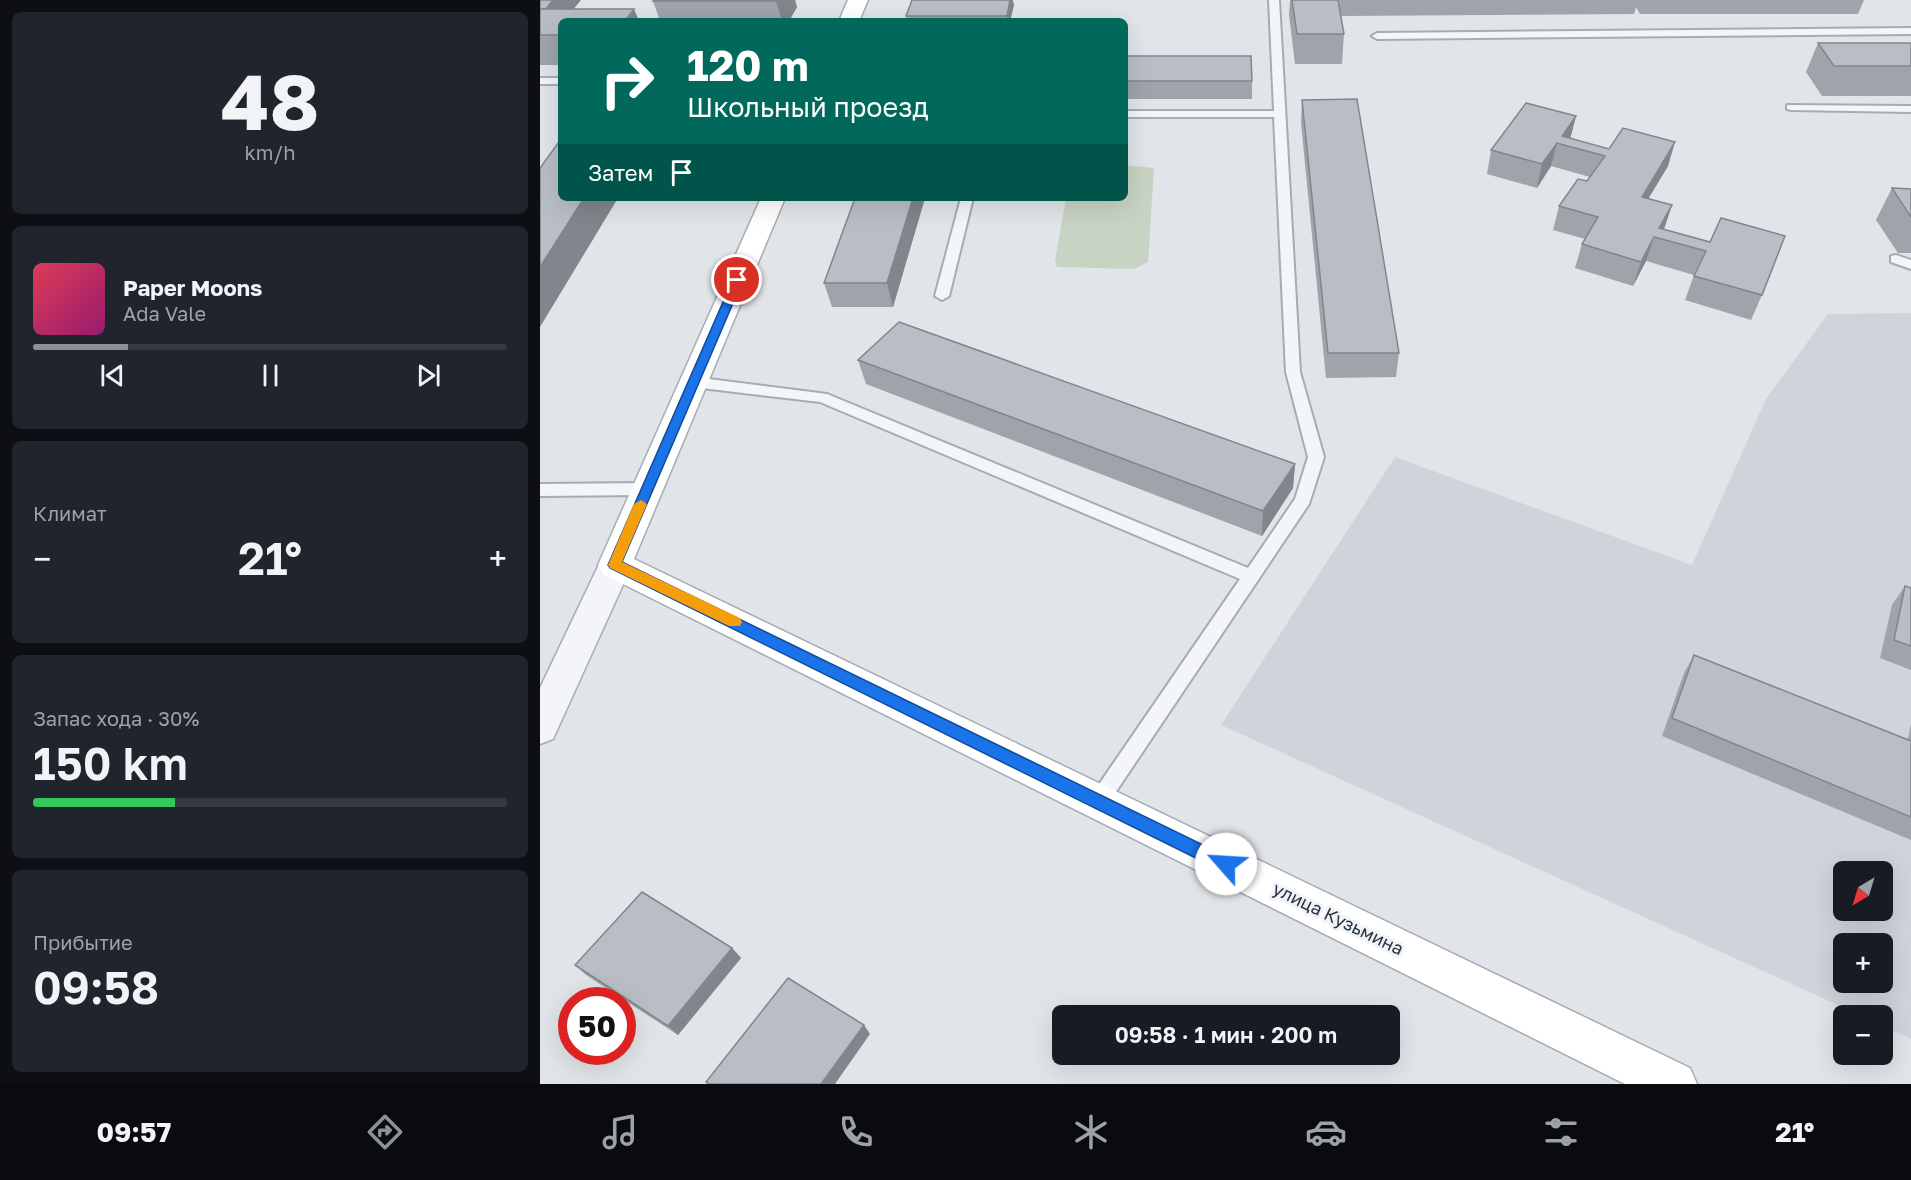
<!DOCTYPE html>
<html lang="ru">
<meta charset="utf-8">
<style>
body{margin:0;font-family:"Golos Text",sans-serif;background:#20242c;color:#f1f3f6;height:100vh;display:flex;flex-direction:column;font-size:22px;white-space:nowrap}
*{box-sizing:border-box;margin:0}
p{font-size:20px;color:#9ea1a6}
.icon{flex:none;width:33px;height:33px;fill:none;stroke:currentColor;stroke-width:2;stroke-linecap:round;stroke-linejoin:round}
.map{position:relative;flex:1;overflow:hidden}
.panel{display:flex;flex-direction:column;gap:12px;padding:12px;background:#0d0f14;width:540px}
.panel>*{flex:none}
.top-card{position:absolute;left:18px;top:18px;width:570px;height:183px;border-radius:9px;box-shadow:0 6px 24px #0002;background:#00695c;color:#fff;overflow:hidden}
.needle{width:39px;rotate:218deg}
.controls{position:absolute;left:1293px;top:861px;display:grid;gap:12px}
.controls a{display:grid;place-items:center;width:60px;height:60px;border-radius:9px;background:#171b24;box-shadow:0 6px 24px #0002;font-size:30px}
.speed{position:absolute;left:18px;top:987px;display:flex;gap:12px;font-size:30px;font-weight:700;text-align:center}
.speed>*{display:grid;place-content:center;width:78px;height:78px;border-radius:50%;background:#171b24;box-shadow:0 6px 24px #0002;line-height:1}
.speed .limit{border:9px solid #d22;background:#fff;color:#111}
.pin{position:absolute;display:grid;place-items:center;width:51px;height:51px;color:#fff;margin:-26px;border:3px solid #fff;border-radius:50%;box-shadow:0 2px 6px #0007}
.me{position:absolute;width:66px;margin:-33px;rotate:296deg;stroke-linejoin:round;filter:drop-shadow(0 0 4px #0008)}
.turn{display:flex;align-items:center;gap:21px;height:126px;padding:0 30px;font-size:27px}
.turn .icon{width:78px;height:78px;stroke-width:2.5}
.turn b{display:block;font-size:42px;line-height:51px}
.then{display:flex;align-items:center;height:57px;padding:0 30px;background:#0003;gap:12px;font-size:22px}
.big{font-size:45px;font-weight:600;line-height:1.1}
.panel .card{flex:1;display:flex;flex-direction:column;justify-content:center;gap:9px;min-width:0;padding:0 21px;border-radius:9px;background:#20242c}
.panel .dial{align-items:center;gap:0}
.dial b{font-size:78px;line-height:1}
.song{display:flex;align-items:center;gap:18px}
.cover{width:72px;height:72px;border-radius:9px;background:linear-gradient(135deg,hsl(350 70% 55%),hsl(320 70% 35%))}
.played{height:6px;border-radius:3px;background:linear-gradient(90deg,#8c9099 20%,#363941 20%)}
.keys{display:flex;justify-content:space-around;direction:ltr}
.heat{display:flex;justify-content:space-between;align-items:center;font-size:33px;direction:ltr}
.charge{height:9px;border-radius:4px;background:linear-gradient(90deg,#34c759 30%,#363941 0)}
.trip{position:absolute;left:512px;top:1005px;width:348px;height:60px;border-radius:9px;background:#171b24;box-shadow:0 6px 24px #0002;font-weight:600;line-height:60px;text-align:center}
.tab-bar{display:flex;height:96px;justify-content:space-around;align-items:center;background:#090b0e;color:#9ea1a6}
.tab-bar .icon{width:42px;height:42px}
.tab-bar .selected{color:#8c9099}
.tab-bar b{font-size:27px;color:#f1f3f6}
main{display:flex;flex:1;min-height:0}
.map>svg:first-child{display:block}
.built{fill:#cfd4db;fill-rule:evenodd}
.green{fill:#c7d3c3}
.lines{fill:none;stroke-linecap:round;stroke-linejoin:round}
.service-casing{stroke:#a6acb3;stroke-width:4}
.minor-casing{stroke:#a6acb3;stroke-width:3}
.secondary-casing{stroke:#a6acb3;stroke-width:3}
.service{fill:#f4f5f8;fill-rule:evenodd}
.minor{fill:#f4f5f8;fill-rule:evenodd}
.secondary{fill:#fff;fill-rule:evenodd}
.wall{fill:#9fa3aa}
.shaded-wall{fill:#82858b}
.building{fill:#b9bec6;stroke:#82858b;stroke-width:1.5}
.route{fill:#1a73e8;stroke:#114b97;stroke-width:1.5}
.slow{fill:#f59e0b}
.labels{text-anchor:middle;stroke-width:6;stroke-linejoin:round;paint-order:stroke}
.near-street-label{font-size:18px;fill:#2a3341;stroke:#f1f4f7}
</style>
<main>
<section class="panel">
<div class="card dial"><b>48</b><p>km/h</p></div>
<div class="card">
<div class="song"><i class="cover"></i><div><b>Paper Moons</b><p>Ada Vale</p></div></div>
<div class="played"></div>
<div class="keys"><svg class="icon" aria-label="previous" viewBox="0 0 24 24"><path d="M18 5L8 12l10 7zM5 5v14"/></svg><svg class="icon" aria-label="pause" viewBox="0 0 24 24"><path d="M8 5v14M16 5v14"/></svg><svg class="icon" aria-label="next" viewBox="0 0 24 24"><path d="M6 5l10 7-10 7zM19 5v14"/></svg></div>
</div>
<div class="card"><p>Климат</p>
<div class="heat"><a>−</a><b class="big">21°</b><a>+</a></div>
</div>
<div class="card"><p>Запас хода · 30%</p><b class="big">150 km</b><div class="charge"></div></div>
<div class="card"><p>Прибытие</p><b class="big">09:58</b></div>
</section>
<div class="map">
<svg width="1371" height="1084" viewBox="0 0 1371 1084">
<rect width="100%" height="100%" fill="#e1e5e9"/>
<path class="built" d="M1371,313V1039L1343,1026L1342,1016L1320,1015L681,725L855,457L1152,565L1226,399L1288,314ZM1304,872H1342V910H1304ZM1304,944H1342V982H1304Z"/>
<polygon class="green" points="585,165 614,168 608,262 594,269 517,267 515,261 526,198 585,198"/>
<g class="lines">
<defs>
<g id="service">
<polygon points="729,0 739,0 760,372 784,457 769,504 565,808 558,811 551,808 548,802 551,796 700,579 280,402 153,387 146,382 153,377 287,394 708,568 755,499 768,457 746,372 734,117 585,117 585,111 734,111"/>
<polygon points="1371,28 1371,34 837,39 832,36 837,33"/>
<rect x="0" y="78" width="21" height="6"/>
<polygon points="1247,105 1371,106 1371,112 1251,110 1247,109"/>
<polygon points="421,198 433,198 409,296 402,300 395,296"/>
<polygon points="1356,255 1371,260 1371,269 1351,262 1351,256"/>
<polygon points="107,483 115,489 107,495 0,496 0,484"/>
</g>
<polygon id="minor" points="75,552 87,556 92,565 13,739 0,744 0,688 63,556"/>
<g id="secondary">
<polygon points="308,0 328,0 319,21 299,21"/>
<polygon points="221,198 245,198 94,559 1150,1068 1157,1084 1085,1084 63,574 58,565"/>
</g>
</defs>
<use href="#service" class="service-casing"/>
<use href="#minor" class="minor-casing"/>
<use href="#secondary" class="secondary-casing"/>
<use href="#service" class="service"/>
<use href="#minor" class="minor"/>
<use href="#secondary" class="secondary"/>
</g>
<g class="wall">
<polygon points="0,0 21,21 21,65 0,65"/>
<polygon points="255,0 257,7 249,21 120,21 113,1"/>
<polygon points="750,0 1324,0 1318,14 1100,14 1096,7 1094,14 801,16 804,34 802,64 755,64 749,15"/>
<polygon points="474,5 470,21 367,21 366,16"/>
<polygon points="1278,43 1371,43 1371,96 1282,96 1266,72"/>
<polygon points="585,56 712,81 712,99 585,99"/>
<polygon points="762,100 859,353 856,377 786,378 761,123"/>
<polygon points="1036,116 1030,139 1128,166 1108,198 1132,205 1124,229 1170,242 1222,295 1211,320 1145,300 1154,275 1106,261 1093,286 1035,268 1042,244 1045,239 1013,230 1019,206 1047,181 1050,177 1011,166 997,188 947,174 951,150"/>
<polygon points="1352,188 1371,189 1371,253 1358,253 1336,220"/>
<polygon points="385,198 353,307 292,307 284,283"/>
<polygon points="318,360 755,464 753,488 722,536 326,384"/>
<polygon points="1365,586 1371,588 1371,670 1340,658 1352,605"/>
<polygon points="1154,655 1368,739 1371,723 1371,840 1122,736 1144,673"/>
<polygon points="192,948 201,958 138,1035 46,975 35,965"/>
</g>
<g class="shaded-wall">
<polygon points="13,0 41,0 24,21 5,10"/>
<polygon points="237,0 255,0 257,7 249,21 242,21 236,1"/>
<polygon points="470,0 473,0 474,5 470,21 467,21 467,16"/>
<polygon points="94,9 99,21 85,21"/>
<polygon points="1036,116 1030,139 1022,136"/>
<polygon points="1135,142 1128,166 1095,221 1102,197"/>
<polygon points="1017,143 1011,166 997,188 1002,164"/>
<polygon points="44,198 78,198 0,327 0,267"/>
<polygon points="373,198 385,198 353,307 347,283"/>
<polygon points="1132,205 1124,229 1119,228"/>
<polygon points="1114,237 1106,261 1093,286 1101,262"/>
<polygon points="755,464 753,488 722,536 723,511"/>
<polygon points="192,948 201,958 138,1035 128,1026"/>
<polygon points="324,1025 330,1034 295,1084 281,1084"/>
</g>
<g class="building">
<polygon points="0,0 13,0 6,9 0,9"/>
<polygon points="114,0 237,0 236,1 113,1"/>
<polygon points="372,0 470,0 467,16 366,16"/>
<polygon points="752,0 798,0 804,34 757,34"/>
<polygon points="0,9 94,9 85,21 21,21 21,35 0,35"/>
<polygon points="1278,43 1371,43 1371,66 1294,66"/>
<polygon points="585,56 711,56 712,81 585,81"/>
<polygon points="817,99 859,353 788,353 762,100"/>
<polygon points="986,103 1036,116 1022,136 1069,149 1083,128 1135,142 1102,197 1132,205 1119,228 1170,242 1181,218 1245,236 1222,295 1154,276 1166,251 1114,237 1101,262 1042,244 1058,217 1019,206 1038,179 1047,181 1065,156 1017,143 1002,164 951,150"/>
<polygon points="21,139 21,198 44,198 0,267 0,168"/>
<polygon points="1352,188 1371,189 1371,217"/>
<polygon points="315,198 373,198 347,283 284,283"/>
<polygon points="359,322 755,464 723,511 318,360"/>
<polygon points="1365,586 1371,588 1371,646 1354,640"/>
<polygon points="1154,655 1371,741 1371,817 1132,718"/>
<polygon points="102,892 192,948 128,1026 35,965"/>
<polygon points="248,978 324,1025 281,1084 169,1084 166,1082"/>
</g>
<polygon class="route" points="194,277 203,280 82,562 692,859 695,864 692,870 686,872 680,870 70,568 68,565"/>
<polygon class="slow" points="101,500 107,504 82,562 200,618 202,622 200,626 189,626 70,568 68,565 94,504"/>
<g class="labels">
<g class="near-street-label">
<text transform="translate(798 919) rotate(26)" y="6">улица Кузьмина</text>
</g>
</g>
</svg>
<div class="controls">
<a><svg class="needle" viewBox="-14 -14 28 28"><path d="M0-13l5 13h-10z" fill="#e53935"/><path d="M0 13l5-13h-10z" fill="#9ea1a6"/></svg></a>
<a>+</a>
<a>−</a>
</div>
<div class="speed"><div class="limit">50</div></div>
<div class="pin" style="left:197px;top:280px;background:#d93025"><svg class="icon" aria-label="arrive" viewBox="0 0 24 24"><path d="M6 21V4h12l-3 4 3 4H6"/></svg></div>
<svg class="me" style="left:686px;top:864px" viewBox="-20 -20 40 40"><circle r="19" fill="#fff"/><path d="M0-13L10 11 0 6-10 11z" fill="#1a73e8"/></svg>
<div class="trip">09:58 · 1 мин · 200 m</div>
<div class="top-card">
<div class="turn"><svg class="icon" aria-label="right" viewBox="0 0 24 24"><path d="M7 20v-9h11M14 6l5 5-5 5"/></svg><div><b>120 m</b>Школьный проезд</div></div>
<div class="then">Затем<svg class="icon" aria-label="arrive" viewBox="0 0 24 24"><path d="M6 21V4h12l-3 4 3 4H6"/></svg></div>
</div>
</div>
</main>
<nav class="tab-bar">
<b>09:57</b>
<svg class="icon selected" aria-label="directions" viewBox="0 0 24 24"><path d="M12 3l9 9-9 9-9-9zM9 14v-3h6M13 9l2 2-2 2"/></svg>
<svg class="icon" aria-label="music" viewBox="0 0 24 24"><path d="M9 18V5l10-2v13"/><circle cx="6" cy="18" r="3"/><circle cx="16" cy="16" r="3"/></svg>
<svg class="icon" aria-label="phone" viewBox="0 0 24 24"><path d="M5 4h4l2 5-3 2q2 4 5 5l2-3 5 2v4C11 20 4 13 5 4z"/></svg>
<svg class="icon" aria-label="climate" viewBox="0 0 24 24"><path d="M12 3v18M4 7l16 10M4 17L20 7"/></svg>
<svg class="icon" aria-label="car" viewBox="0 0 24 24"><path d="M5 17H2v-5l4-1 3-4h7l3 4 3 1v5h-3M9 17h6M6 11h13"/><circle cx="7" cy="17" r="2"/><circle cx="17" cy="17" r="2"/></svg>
<svg class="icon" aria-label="filters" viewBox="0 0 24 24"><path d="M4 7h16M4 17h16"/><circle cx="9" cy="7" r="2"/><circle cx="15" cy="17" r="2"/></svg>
<b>21°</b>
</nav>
